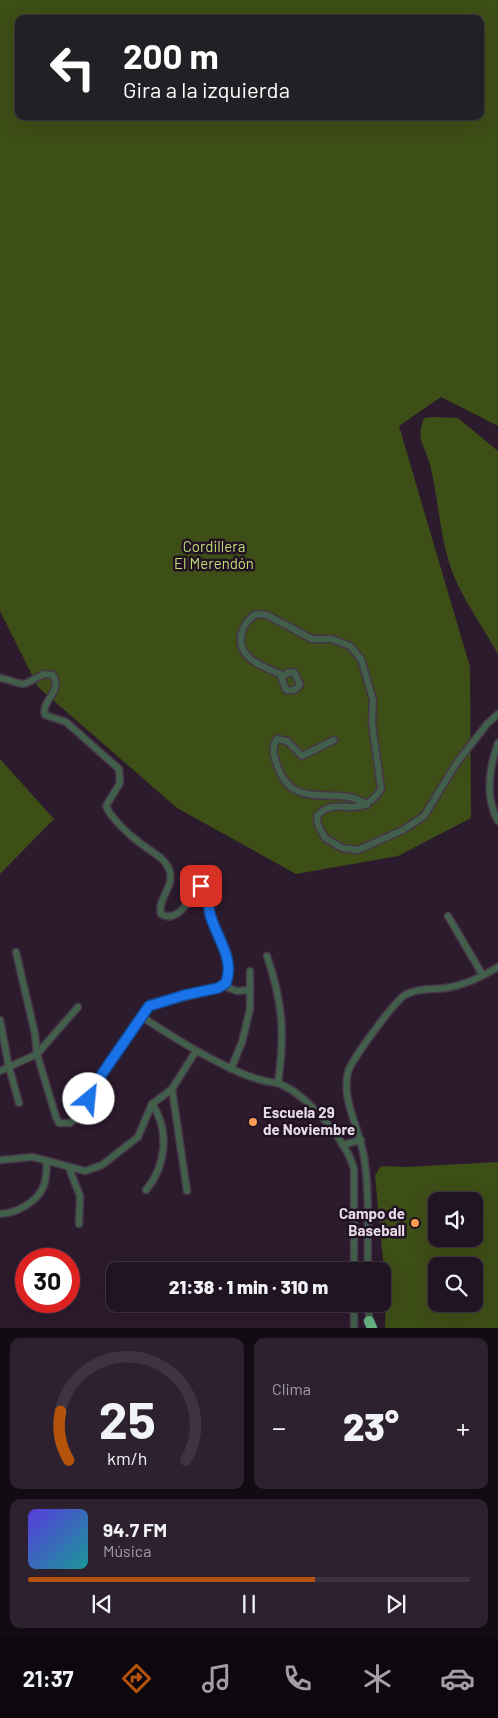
<!DOCTYPE html>
<html lang="es">
<meta charset="utf-8">
<style>
body{margin:0;font-family:Barlow,sans-serif;background:#2d212f;color:#f1f3f6;height:100vh;display:flex;flex-direction:column;font-size:19px;white-space:nowrap}
*{box-sizing:border-box;margin:0}
p{font-size:16px;color:#a29ea5}
.icon{flex:none;width:28px;height:28px;fill:none;stroke:currentColor;stroke-width:2;stroke-linecap:round;stroke-linejoin:round}
.map{position:relative;height:1328px;overflow:hidden}
.sheet{display:flex;flex-direction:column;gap:10px;padding:10px;background:#120b13;flex:1}
.sheet>*{flex:none}
.hud{position:absolute;left:15px;top:15px;width:469px;height:105px;border-radius:10px;box-shadow:0 5px 20px #0002,0 0 0 1px #3e3340;background:#202124;color:#fff;overflow:hidden}
.fabs{position:absolute;left:428px;top:1192px;display:grid;gap:10px}
.fabs a{display:grid;place-items:center;width:55px;height:55px;border-radius:10px;background:#211422;box-shadow:0 5px 20px #0002,0 0 0 1px #3e3340;font-size:25px}
.speed{position:absolute;left:15px;top:1248px;display:flex;gap:10px;font-size:25px;font-weight:700;text-align:center}
.speed>*{display:grid;place-content:center;width:65px;height:65px;border-radius:50%;background:#211422;box-shadow:0 5px 20px #0002,0 0 0 1px #3e3340;line-height:1}
.speed .limit{border:8px solid #d22;background:#fff;color:#111}
.pin{position:absolute;display:grid;place-items:center;width:42px;height:42px;color:#fff;margin:-21px;border-radius:10px;box-shadow:0 2px 8px #0006}
.me{position:absolute;width:55px;margin:-28px;rotate:28deg;stroke-linejoin:round;filter:drop-shadow(0 0 4px #0008)}
.turn{display:flex;align-items:center;gap:18px;height:105px;padding:0 25px;font-size:22px}
.turn .icon{width:65px;height:65px;stroke-width:2.5}
.turn b{display:block;font-size:35px;line-height:42px}
.big{font-size:38px;font-weight:800;line-height:1.1}
.sheet .widget{flex:1;display:flex;flex-direction:column;justify-content:center;gap:8px;min-width:0;padding:0 18px;border-radius:10px;background:#2d212f}
.sheet .dial{align-items:center;gap:0}
.dial svg{height:130px;overflow:visible;fill:none;stroke:#3e3340;stroke-width:7;stroke-linecap:round;text-anchor:middle}
.dial text{fill:#f1f3f6;stroke:none}
.song{display:flex;align-items:center;gap:15px}
.cover{width:60px;height:60px;border-radius:8px;background:linear-gradient(135deg,hsl(250 70% 55%),hsl(180 70% 35%))}
.played{height:5px;border-radius:2px;background:linear-gradient(90deg,#b45309 65%,#3e3340 65%)}
.keys{display:flex;justify-content:space-around;direction:ltr}
.heat{display:flex;justify-content:space-between;align-items:center;font-size:28px;direction:ltr}
.sheet .tiles{flex:1;display:grid;gap:10px;grid-template-columns:1fr 1fr}
.widget:last-child{grid-column:span 2}
.trip{position:absolute;left:106px;top:1262px;width:285px;height:50px;border-radius:10px;background:#211422;box-shadow:0 5px 20px #0002,0 0 0 1px #3e3340;font-weight:800;line-height:50px;text-align:center}
.dock{display:flex;height:80px;justify-content:space-around;align-items:center;background:#0d080e;color:#a29ea5}
.dock .icon{width:35px;height:35px}
.dock .active{color:#b45309}
.dock b{font-size:22px;color:#f1f3f6}
.map>svg:first-child{display:block}
.green{fill:#3e4e17;fill-rule:evenodd}
.lines{fill:none;stroke-linecap:round;stroke-linejoin:round}
.minor-casing{stroke:#463547;stroke-width:9}
.highway-casing{stroke:#463547;stroke-width:12}
.minor{stroke:#415f4b;stroke-width:6}
.highway{stroke:#65b583;stroke-width:10}
.route-casing{stroke:#114b97;stroke-width:12}
.route{stroke:#1a73e8;stroke-width:9}
.poi-dot{fill:#fd9d55;stroke:#221123;stroke-width:2}
.labels{text-anchor:middle;stroke-width:5;stroke-linejoin:round;paint-order:stroke}
.park-label{font-size:15px;fill:#bcdd72;stroke:#221123}
.poi-label{font-size:15px;font-weight:bold;fill:#e7dbe7;stroke:#221123;text-anchor:start}
</style>
<div class="map">
<svg width="498" height="1328" viewBox="0 0 498 1328">
<rect width="100%" height="100%" fill="#2c1a2d"/>
<g class="green">
<path d="M0,0H498V426L441,397L399,426L470,667L471,818L398,856L296,874L177,808L38,687L0,611ZM19,19H480V116H19Z"/>
<path d="M433,417L458,418L498,451V654C482,625 456,590 448,559C439,528 438,496 430,465C425,444 415,441 424,418Z"/>
<polygon points="0,759 54,819 0,874"/>
<path d="M498,1162V1328H385L386,1292L375,1176L380,1167L385,1166L407,1167ZM436,1201H474V1239H436ZM436,1266H474V1304H436Z"/>
</g>
<g class="lines">
<defs>
<g id="minor">
<path d="M0,678C28,684 16,689 44,674L53,675C63,692 41,700 45,715L66,722L119,769L120,783L106,806C111,818 129,835 140,843C150,851 164,857 169,869C176,886 157,898 161,914C178,924 190,899 197,888H205C210,896 207,905 210,914C215,932 245,976 218,989L149,1006L102,1074L77,1118L70,1123H59L56,1117L37,1054L35,1034L16,952"/>
<path d="M282,678L287,673L294,672L300,684C297,690 293,691 286,690L280,674C272,670 262,667 255,662C234,649 238,626 256,614L267,615L312,639H332L350,646L361,659L373,700L372,723L381,789C359,824 336,793 317,816L318,825L325,838L342,848L358,850L403,830L424,816L456,764L487,724L498,714"/>
<path d="M334,740L302,756L287,741L277,739C271,748 274,756 277,765C294,815 336,782 367,805"/>
<path d="M498,743C489,768 485,797 498,821"/>
<polyline points="448,916 482,974"/>
<path d="M267,956C283,1003 285,1034 278,1083"/>
<polyline points="223,986 237,991 250,990"/>
<path d="M142,1017C170,1035 198,1053 228,1067C240,1073 252,1078 265,1081C269,1082 275,1082 280,1084C307,1095 346,1140 354,1169V1271"/>
<polyline points="0,1020 9,1067 19,1103"/>
<polyline points="231,1069 242,1042 250,1009 250,971"/>
<polyline points="0,1071 37,1054 78,1007"/>
<polyline points="172,1089 187,1191"/>
<polyline points="342,1145 361,1140"/>
<polyline points="0,1160 33,1157 85,1171 102,1165 138,1137 152,1104 172,1089 196,1051"/>
<polyline points="69,1168 80,1196 79,1224"/>
<path d="M146,1190C166,1166 170,1131 152,1104"/>
<path d="M0,1214C17,1213 38,1202 44,1185C47,1178 46,1168 47,1161"/>
<path d="M368,1271C367,1234 370,1194 364,1157C360,1129 341,1100 348,1072C352,1059 394,1002 405,995C417,988 432,990 446,988C464,985 482,977 498,967"/>
<polyline points="354,1304 354,1328"/>
<polyline points="369,1304 369,1324"/>
</g>
<polyline id="highway" points="369,1321 372,1328"/>
</defs>
<use href="#minor" class="minor-casing"/>
<use href="#highway" class="highway-casing"/>
<use href="#minor" class="minor"/>
<use href="#highway" class="highway"/>
</g>
<g class="lines">
<defs>
<path id="route" d="M89,1099L102,1074L149,1006L185,995L218,988L226,983C235,958 216,937 210,914C208,906 209,898 207,890L201,886"/>
</defs>
<use href="#route" class="route-casing"/>
<use href="#route" class="route"/>
</g>
<g class="poi-dot">
<circle cx="253" cy="1122" r="5"/>
<circle cx="415" cy="1223" r="5"/>
</g>
<g class="labels">
<g class="park-label">
<text x="214" y="552">Cordillera<tspan x="214" dy="17">El Merendón</tspan></text>
</g>
<g class="poi-label">
<text x="263" y="1118">Escuela 29<tspan x="263" dy="17">de Noviembre</tspan></text>
<text x="405" y="1219" text-anchor="end">Campo de<tspan x="405" dy="17">Baseball</tspan></text>
</g>
</g>
</svg>
<div class="fabs">
<a><svg class="icon" aria-label="sound" viewBox="0 0 24 24"><path d="M4 9h4l5-4v14l-5-4H4zM17 9q2 3 0 6"/></svg></a>
<a><svg class="icon" aria-label="search" viewBox="0 0 24 24"><circle cx="10" cy="10" r="6"/><path d="M15 15l6 6"/></svg></a>
</div>
<div class="speed"><div class="limit">30</div></div>
<div class="pin" style="left:201px;top:886px;background:#d93025"><svg class="icon" aria-label="arrive" viewBox="0 0 24 24"><path d="M6 21V4h12l-3 4 3 4H6"/></svg></div>
<svg class="me" style="left:89px;top:1099px" viewBox="-20 -20 40 40"><circle r="19" fill="#fff"/><path d="M0-13L10 11 0 6-10 11z" fill="#1a73e8"/></svg>
<div class="trip">21:38 · 1 min · 310 m</div>
<div class="hud">
<div class="turn"><svg class="icon" aria-label="left" viewBox="0 0 24 24"><path d="M17 20v-9H6M10 6l-5 5 5 5"/></svg><div><b>200 m</b>Gira a la izquierda</div></div>
</div>
</div>
<section class="sheet">
<div class="tiles">
<div class="widget dial"><svg viewBox="0 0 100 80">
<path d="M14 69A42 42 0 1 1 86 69"/>
<path d="M14 69A42 42 0 0 1 9 39" stroke="#b45309"/>
<text x="50" y="56" font-size="32" font-weight="700">25</text>
<text x="50" y="72" font-size="11">km/h</text>
</svg></div>
<div class="widget"><p>Clima</p>
<div class="heat"><a>−</a><b class="big">23°</b><a>+</a></div>
</div>
<div class="widget">
<div class="song"><i class="cover"></i><div><b>94.7 FM</b><p>Música</p></div></div>
<div class="played"></div>
<div class="keys"><svg class="icon" aria-label="previous" viewBox="0 0 24 24"><path d="M18 5L8 12l10 7zM5 5v14"/></svg><svg class="icon" aria-label="pause" viewBox="0 0 24 24"><path d="M8 5v14M16 5v14"/></svg><svg class="icon" aria-label="next" viewBox="0 0 24 24"><path d="M6 5l10 7-10 7zM19 5v14"/></svg></div>
</div>
</div>
</section>
<nav class="dock">
<b>21:37</b>
<svg class="icon active" aria-label="directions" viewBox="0 0 24 24"><path d="M12 3l9 9-9 9-9-9zM9 14v-3h6M13 9l2 2-2 2"/></svg>
<svg class="icon" aria-label="music" viewBox="0 0 24 24"><path d="M9 18V5l10-2v13"/><circle cx="6" cy="18" r="3"/><circle cx="16" cy="16" r="3"/></svg>
<svg class="icon" aria-label="phone" viewBox="0 0 24 24"><path d="M5 4h4l2 5-3 2q2 4 5 5l2-3 5 2v4C11 20 4 13 5 4z"/></svg>
<svg class="icon" aria-label="climate" viewBox="0 0 24 24"><path d="M12 3v18M4 7l16 10M4 17L20 7"/></svg>
<svg class="icon" aria-label="car" viewBox="0 0 24 24"><path d="M5 17H2v-5l4-1 3-4h7l3 4 3 1v5h-3M9 17h6M6 11h13"/><circle cx="7" cy="17" r="2"/><circle cx="17" cy="17" r="2"/></svg>
</nav>
